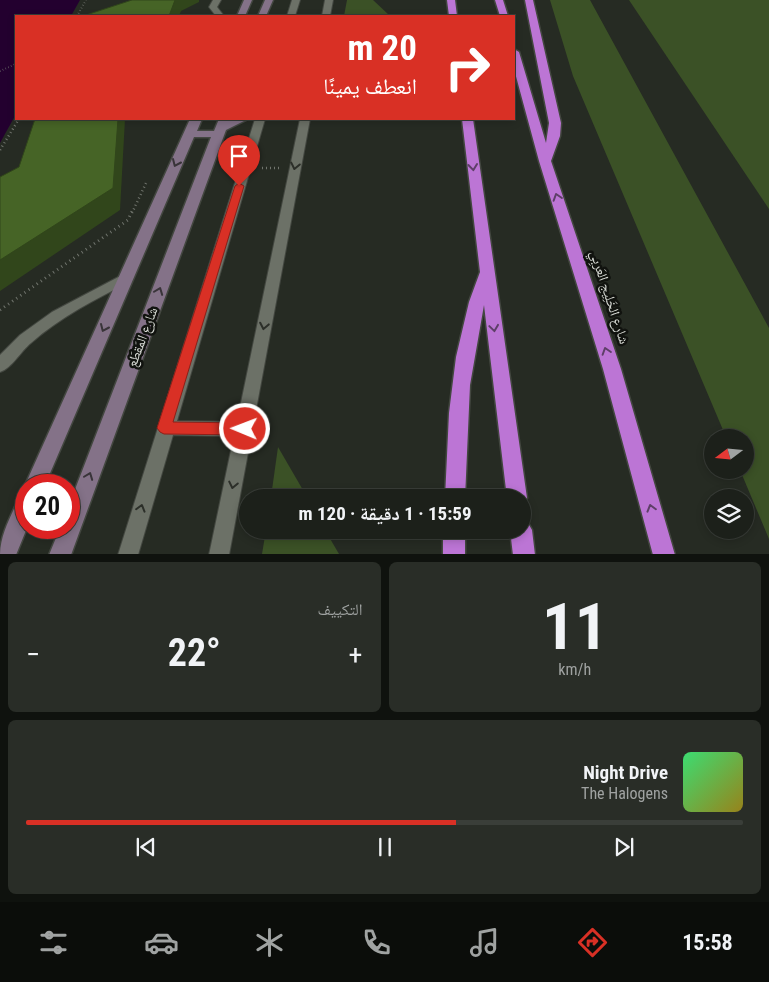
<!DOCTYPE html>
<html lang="ar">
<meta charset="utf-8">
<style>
body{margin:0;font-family:"Roboto Condensed","Noto Naskh Arabic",sans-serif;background:#292d27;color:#f1f3f6;direction:rtl;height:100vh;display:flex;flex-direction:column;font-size:19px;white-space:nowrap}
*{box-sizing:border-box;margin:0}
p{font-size:16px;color:#a0a3a2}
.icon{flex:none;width:28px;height:28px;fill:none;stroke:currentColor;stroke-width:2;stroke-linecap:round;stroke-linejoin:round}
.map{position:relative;height:554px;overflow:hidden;direction:ltr}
.sheet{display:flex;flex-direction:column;gap:8px;padding:8px;background:#0f120e;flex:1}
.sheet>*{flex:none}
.top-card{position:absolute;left:15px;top:15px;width:500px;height:105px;border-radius:0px;box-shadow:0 2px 8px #0003,0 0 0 1px #3a3e39;direction:rtl;background:#d93025;color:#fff;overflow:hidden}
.needle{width:32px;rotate:254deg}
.buttons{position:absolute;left:704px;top:429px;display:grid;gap:10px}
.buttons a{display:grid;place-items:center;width:50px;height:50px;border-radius:50%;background:#1c201a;box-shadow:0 2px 8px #0003,0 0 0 1px #3a3e39;font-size:25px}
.speed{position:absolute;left:15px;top:474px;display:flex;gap:10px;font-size:25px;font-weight:700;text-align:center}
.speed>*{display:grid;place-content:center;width:65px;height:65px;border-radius:50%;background:#1c201a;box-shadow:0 2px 8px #0003,0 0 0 1px #3a3e39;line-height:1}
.speed .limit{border:8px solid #d22;background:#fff;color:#111}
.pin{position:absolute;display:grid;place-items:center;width:42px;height:42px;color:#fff;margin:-51px -21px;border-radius:50% 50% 50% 0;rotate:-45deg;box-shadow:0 0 5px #0007}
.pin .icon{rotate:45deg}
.me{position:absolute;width:55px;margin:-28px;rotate:271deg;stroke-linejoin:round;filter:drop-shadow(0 0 4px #0008)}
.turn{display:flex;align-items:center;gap:18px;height:105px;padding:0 15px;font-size:22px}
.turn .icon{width:65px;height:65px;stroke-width:2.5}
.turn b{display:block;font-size:35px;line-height:42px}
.big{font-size:38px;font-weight:700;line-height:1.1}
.sheet .tile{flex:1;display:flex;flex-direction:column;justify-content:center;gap:8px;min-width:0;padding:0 18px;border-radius:8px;background:#292d27}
.sheet .dial{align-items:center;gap:0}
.dial b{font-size:65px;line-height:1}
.song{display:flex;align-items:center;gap:15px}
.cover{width:60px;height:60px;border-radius:8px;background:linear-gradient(135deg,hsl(140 70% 55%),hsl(50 70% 35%))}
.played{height:5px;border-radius:2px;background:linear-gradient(90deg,#d93025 60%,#3a3e39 60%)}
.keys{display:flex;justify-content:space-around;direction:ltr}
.heat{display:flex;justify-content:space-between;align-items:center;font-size:28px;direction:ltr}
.sheet .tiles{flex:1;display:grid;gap:8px;grid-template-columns:1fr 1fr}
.tile:last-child{grid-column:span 2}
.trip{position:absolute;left:239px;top:489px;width:292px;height:50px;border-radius:25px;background:#1c201a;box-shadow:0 2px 8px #0003,0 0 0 1px #3a3e39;font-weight:700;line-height:50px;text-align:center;direction:rtl}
.dock{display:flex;height:80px;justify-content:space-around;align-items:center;background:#0b0d0a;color:#a0a3a2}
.dock .icon{width:35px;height:35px}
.dock .current{color:#d93025}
.dock b{font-size:22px;color:#f1f3f6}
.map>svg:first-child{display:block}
.green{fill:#3b5126}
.water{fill:#23002f}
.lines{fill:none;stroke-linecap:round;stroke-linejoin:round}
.lane-casing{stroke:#434740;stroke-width:2}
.secondary-casing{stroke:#434740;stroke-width:3}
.highway-casing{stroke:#434740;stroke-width:3}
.path-far2{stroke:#71756e;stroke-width:2;stroke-dasharray:0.5 2.5;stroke-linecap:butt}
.path-far1{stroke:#71756e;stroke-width:2.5;stroke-dasharray:1 3;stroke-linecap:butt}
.path{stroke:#71756e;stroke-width:3;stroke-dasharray:1 4;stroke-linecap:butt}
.lane{fill:#6c7167;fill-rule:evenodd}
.secondary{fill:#847288;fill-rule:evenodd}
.highway{fill:#bc75d5;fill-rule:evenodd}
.shaded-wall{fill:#31461b}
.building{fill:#466426;stroke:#31461b}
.oneway{stroke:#393439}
.oneway2{stroke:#2c2f29}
.oneway3{stroke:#5e3f68}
.route{fill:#d93025;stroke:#8d1f18}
.labels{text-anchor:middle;stroke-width:5;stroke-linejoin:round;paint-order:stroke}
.street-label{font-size:14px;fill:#d6d9d3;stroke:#11130f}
</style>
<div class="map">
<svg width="769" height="555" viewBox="0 0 769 555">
<rect width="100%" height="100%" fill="#262b23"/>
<g class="green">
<polygon points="347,0 373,0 390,16 344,16"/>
<polygon points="550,0 590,0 769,328 769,539 740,470 745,470 745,438 726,437 573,76"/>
<polygon points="629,0 769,0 769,209"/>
<polygon points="278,447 307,497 271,497"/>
<polygon points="266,530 325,530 339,554 262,554"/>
</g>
<polygon class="water" points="0,0 80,0 71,16 16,16 16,114 0,143"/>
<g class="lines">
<defs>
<g id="lane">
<polygon points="213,0 221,0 217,7 224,16 216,16 209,7"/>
<polygon points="292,0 300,0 295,16 287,16"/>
<polygon points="325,0 333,0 330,16 322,16"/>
<polygon points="255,119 265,119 177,421 237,422 300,119 310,119 229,555 209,555 234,436 173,435 138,555 118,555"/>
<path d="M126,273L131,275L133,278L131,281C96,299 60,317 31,343C21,351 12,368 0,372V355L20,335L52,312Z"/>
</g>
<g id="secondary">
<polygon points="244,0 252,0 245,16 237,16"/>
<polygon points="265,0 273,0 266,16 258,16"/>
<polygon points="190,119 202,119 197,131 214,131 219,119 248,119 226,130 71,555 49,555 60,528 69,528 69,505 211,137 194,137 45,485 26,485 26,488 25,485"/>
<path d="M26,496L27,528L16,555H0C0,535 11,516 19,498Z"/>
</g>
<g id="highway">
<polygon points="447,0 455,0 457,16 449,16"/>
<polygon points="495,0 503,0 508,16 500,16"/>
<polygon points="525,0 533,0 561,123 560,136 551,161 621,369 675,555 653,555 603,369 539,161 514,69 514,49 519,52 546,143 549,123"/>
<polygon points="462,119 473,119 527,498 522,505 522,498 507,498 484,305 470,385 465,498 445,498 449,413 456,357 469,302 480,272"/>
<polygon points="522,521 528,523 532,530 535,555 513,555 510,530 522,530"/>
<rect x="443" y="530" width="22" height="25"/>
</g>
</defs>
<use href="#lane" class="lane-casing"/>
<use href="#secondary" class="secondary-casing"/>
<use href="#highway" class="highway-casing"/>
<g class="path-far2">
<polyline points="77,16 86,0"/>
<polyline points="0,71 16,64"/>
</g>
<g class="path-far1">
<polyline points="0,150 19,119"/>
<polyline points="262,168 279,168"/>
<polyline points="132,213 147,181"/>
</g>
<polyline class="path" points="0,310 128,220 132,211"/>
<use href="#lane" class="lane"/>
<use href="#secondary" class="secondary"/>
<use href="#highway" class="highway"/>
</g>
<g class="shaded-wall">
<polygon points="175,0 199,0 199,2 181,11 179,16 169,16"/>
<polygon points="118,119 125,119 120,210 0,291 0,260"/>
</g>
<g class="building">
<polygon points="132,0 175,0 169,16 83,16"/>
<polygon points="35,119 118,119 113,188 0,260 0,177 19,167"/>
</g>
<defs><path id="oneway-chevron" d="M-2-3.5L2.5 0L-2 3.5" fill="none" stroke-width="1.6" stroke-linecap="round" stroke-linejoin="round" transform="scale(1.25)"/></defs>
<g class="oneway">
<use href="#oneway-chevron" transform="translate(176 163) rotate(114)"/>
<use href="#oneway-chevron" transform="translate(159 291) rotate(-69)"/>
<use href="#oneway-chevron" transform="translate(104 328) rotate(114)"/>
<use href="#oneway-chevron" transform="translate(89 476) rotate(-69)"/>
</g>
<g class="oneway2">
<use href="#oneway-chevron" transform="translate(295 166) rotate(102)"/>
<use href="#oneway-chevron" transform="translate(264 326) rotate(101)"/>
<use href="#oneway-chevron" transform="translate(233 485) rotate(102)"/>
<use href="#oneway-chevron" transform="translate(141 508) rotate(-74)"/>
</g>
<g class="oneway3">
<use href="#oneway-chevron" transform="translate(473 167) rotate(83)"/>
<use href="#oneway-chevron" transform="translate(557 197) rotate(-108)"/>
<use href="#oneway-chevron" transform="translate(494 328) rotate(82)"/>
<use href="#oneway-chevron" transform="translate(606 351) rotate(-108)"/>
<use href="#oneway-chevron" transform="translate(651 508) rotate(-106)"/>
</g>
<polygon class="route" points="239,183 244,186 173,422 245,423 250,425 252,429 250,433 245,435 164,434 160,432 157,428 235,186"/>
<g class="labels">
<g class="street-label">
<text transform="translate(610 297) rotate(72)" y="5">شارع الخَلِيج العَربِي</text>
<text transform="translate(142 337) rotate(-69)" y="5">شارع المَقطَع</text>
</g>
</g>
</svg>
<div class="buttons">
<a><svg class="needle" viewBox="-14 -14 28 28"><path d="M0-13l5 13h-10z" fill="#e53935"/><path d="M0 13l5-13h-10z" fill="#a0a3a2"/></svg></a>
<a><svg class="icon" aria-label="layers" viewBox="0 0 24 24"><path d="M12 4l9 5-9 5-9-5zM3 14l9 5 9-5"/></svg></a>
</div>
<div class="speed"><div class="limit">20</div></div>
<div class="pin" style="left:239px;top:186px;background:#d93025"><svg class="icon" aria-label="arrive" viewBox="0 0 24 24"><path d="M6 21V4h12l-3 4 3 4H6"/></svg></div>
<svg class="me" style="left:245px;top:429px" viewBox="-20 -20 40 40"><circle r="17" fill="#d93025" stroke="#fff" stroke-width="3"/><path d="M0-11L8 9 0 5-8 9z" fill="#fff"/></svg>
<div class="trip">15:59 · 1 دقيقة · 120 m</div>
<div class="top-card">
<div class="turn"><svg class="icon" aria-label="right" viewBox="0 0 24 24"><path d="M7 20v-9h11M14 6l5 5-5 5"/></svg><div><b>20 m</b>انعطف يمينًا</div></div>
</div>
</div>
<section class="sheet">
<div class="tiles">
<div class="tile dial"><b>11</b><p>km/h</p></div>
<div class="tile"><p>التكييف</p>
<div class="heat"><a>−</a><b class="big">22°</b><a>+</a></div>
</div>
<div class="tile">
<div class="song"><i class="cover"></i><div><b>Night Drive</b><p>The Halogens</p></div></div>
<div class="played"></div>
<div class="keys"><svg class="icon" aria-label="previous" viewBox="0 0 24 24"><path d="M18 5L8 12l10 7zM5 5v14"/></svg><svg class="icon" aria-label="pause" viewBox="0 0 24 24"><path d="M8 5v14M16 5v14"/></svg><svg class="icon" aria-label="next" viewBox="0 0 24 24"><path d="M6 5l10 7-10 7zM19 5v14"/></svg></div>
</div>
</div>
</section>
<nav class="dock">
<b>15:58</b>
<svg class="icon current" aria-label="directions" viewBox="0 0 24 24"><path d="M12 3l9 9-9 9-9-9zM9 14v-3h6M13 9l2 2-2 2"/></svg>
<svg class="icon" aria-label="music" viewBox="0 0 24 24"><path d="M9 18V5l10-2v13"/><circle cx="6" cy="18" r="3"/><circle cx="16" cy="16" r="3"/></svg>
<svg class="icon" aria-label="phone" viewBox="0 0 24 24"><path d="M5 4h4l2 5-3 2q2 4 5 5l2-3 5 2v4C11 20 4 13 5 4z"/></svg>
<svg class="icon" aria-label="climate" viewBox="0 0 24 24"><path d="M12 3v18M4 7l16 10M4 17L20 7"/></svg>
<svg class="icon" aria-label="car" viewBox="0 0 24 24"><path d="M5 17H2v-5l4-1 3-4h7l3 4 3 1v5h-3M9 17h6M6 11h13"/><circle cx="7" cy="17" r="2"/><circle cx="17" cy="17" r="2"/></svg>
<svg class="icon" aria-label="filters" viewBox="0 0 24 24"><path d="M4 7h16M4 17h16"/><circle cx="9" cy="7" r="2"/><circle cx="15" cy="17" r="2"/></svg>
</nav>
